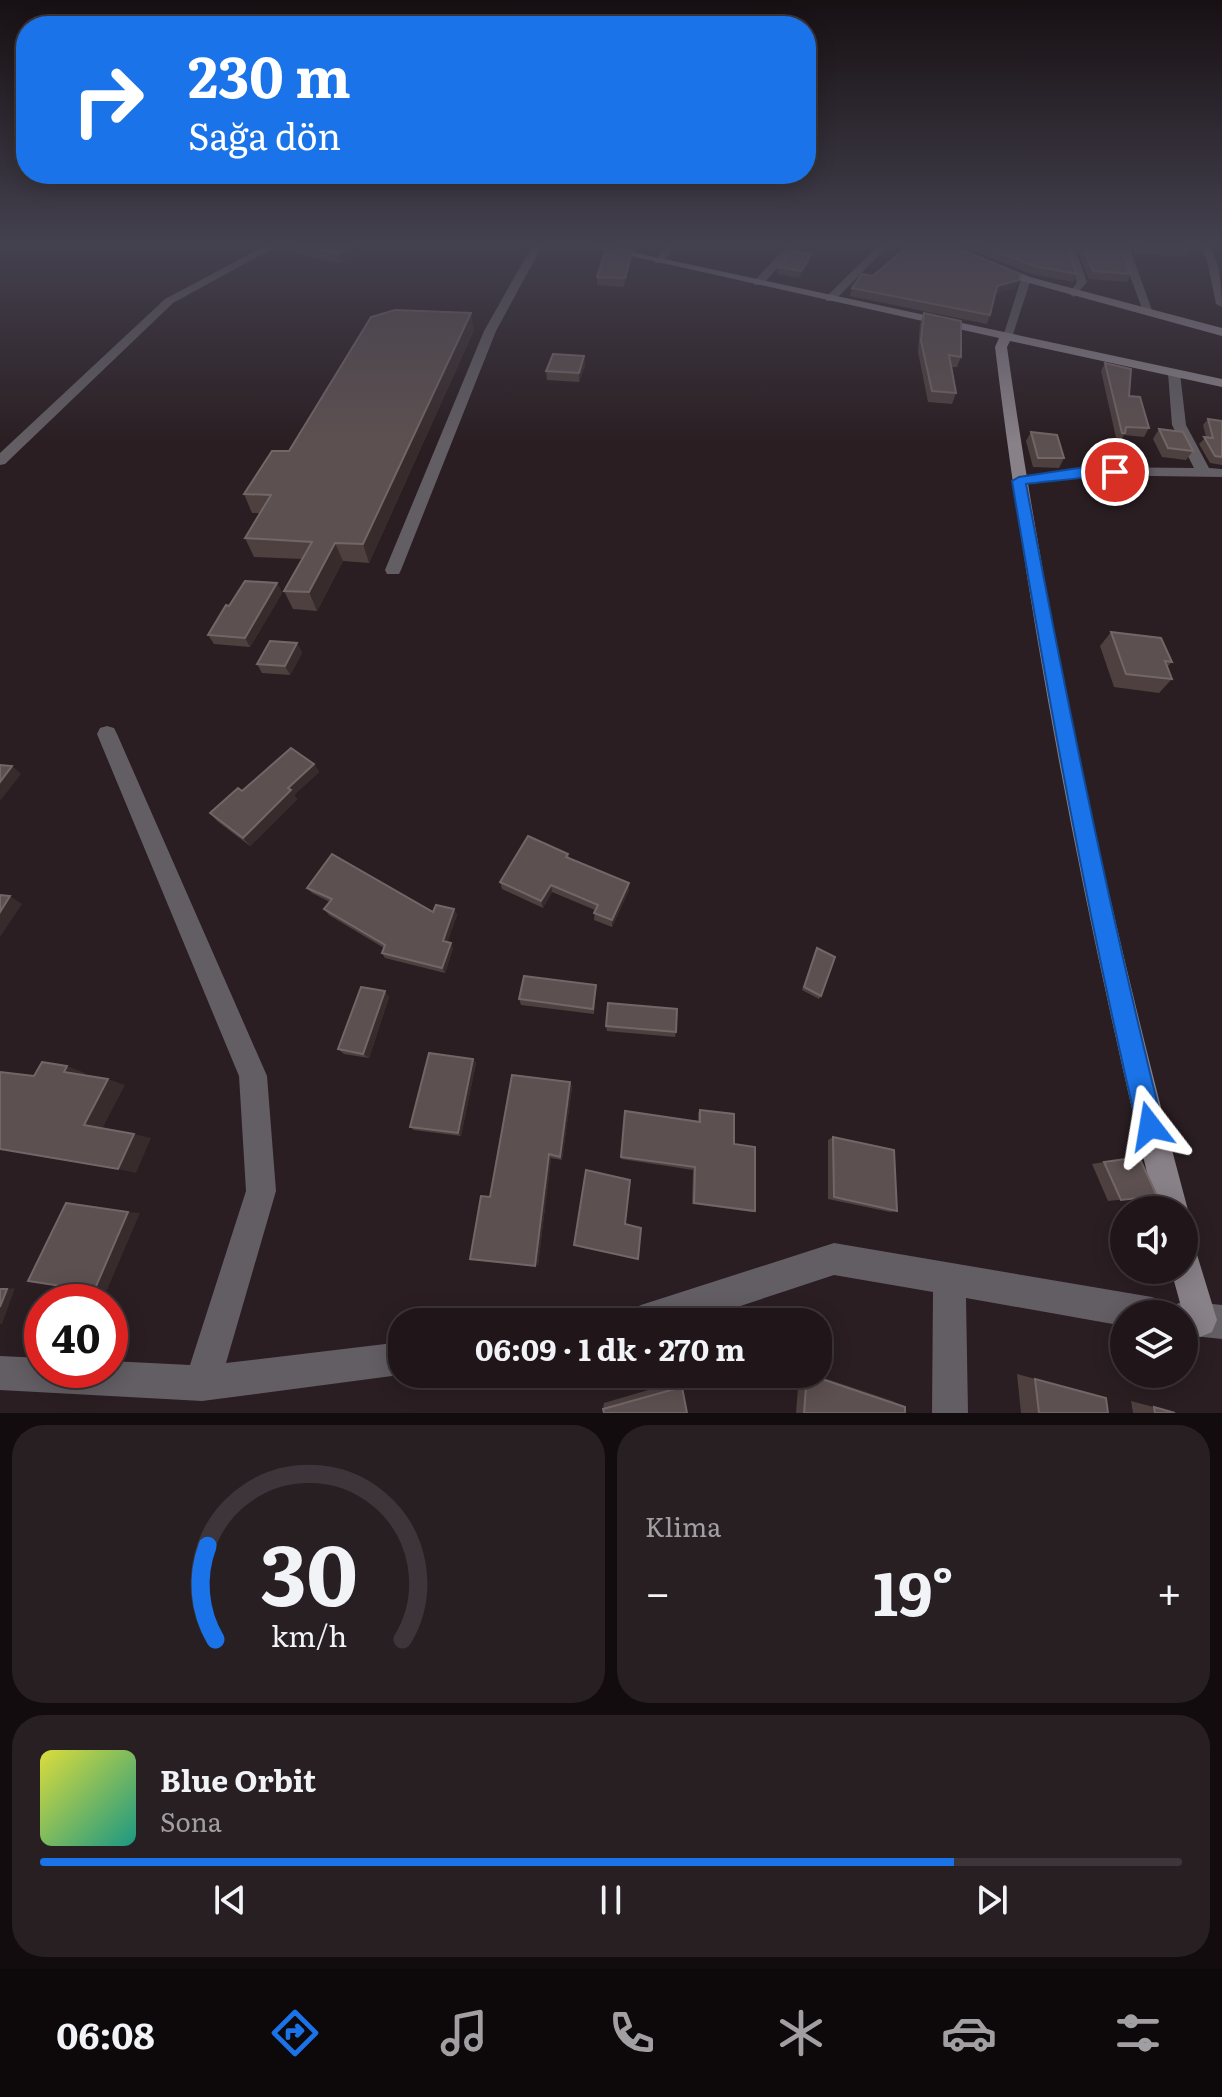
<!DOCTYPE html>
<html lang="tr">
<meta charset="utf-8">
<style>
body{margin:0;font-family:Literata,serif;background:#281f23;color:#f1f3f6;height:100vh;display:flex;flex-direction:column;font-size:30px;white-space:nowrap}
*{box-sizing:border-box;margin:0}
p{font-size:26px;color:#a29fa2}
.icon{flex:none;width:44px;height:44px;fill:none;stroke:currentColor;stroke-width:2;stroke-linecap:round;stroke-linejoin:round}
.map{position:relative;height:1413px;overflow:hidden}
.panel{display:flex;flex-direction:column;gap:12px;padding:12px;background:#120c0e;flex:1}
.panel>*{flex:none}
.hud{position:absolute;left:16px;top:16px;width:800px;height:168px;border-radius:32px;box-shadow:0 4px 20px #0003,0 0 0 2px #3d3539;background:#1a73e8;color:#fff;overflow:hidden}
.fabs{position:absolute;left:1110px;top:1196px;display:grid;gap:16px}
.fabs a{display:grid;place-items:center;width:88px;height:88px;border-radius:50%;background:#20161a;box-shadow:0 4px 20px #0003,0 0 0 2px #3d3539;font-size:40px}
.speed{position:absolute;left:24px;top:1284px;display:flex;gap:16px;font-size:40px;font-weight:700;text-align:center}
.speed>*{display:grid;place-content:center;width:104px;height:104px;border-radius:50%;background:#20161a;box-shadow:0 4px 20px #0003,0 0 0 2px #3d3539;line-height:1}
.speed .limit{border:12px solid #d22;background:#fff;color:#111}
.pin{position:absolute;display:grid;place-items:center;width:68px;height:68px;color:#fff;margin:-34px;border:4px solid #fff;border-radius:50%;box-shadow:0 2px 8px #0007}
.me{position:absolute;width:88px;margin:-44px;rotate:346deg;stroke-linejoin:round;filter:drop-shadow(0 0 6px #0008)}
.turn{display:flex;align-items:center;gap:28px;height:168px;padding:0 40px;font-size:36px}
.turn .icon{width:104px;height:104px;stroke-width:2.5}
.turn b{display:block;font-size:56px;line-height:68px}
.big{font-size:60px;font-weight:700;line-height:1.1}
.panel .tile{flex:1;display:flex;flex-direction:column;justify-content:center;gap:12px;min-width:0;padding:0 28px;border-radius:32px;background:#281f23}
.panel .dial{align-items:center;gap:0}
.dial svg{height:208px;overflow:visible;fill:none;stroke:#3d3539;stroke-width:7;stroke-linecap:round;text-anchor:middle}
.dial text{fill:#f1f3f6;stroke:none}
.song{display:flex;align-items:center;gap:24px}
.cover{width:96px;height:96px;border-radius:12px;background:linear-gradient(135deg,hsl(60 70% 55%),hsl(170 70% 35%))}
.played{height:8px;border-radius:4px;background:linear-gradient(90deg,#1a73e8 80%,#3d3539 80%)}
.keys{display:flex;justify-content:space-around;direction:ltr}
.heat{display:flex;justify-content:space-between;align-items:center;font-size:44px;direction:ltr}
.panel .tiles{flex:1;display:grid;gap:12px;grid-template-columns:1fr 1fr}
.tile:last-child{grid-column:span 2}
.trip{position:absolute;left:388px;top:1308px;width:444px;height:80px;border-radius:32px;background:#20161a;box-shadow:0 4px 20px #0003,0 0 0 2px #3d3539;font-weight:700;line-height:80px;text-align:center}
.tab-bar{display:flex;height:128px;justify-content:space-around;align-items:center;background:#0d090a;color:#a29fa2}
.tab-bar .icon{width:56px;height:56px}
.tab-bar .current{color:#1a73e8}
.tab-bar b{font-size:36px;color:#f1f3f6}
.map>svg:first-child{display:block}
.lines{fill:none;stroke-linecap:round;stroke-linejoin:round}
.street{fill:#635e63;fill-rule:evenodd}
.secondary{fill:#898188;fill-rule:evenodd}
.wall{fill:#4d403f}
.shaded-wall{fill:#382b2c}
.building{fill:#5d5050;stroke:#726666;stroke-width:2}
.route{fill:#1a73e8;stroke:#114b97;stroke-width:2}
</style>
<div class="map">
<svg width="1222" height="1413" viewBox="0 0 1222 1413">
<rect width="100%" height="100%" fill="#2a1e22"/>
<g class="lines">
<g class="street">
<polygon points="265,246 277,246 173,303 5,464 0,465 0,453 165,299"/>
<polygon points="532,246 542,246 496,331 401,570 399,574 387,574 385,570 484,331"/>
<polygon points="665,246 675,246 662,263 654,263"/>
<polygon points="787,246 797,246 762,285 754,285 754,281"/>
<polygon points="878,246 888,246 834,301 826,301 826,297"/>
<polygon points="1064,246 1074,246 1087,282 1074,297 1069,294 1077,282"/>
<polygon points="1119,246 1129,246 1154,316 1144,314"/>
<path d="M1200,246H1210C1220,266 1222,285 1222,307L1216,304L1207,260Z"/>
<polygon points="1026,276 1031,279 1012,337 1002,340 1021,279"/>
<polygon points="1174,369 1180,373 1186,425 1209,468 1222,469 1222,477 1085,475 1014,484 1014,478 1019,477 1085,467 1194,468 1172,425 1168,373"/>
<polygon points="107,726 114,728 117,734 267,1076 276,1191 226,1363 402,1342 402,1374 407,1374 202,1401 0,1390 0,1356 42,1358 42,1370 110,1370 110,1361 190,1365 246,1191 239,1076 97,734 100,728"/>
<polygon points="834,1243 1152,1297 1164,1302 1169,1314 1124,1314 1124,1326 966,1298 968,1413 932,1413 933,1292 834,1275 692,1322 624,1322 629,1310 641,1305"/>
<polygon points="1184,1301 1222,1305 1222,1339 1184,1335 1184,1314 1169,1314 1172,1306"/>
</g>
<g class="secondary">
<path d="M586,246H604L1222,379V387L1010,341L1007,347C1048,638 1112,927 1188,1210L1184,1219V1210H1156C1087,926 1030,637 995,347L999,338Z"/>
<polygon points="940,246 953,246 1030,277 1222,328 1222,336 1022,281"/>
<polygon points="1184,1243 1195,1248 1217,1320 1212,1332 1200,1337 1188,1332 1171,1270 1184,1270"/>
</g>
</g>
<g class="wall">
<polygon points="294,246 372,246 341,263 297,254"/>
<polygon points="618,246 636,246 635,250"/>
<polygon points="961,246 1067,246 1077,274 1073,282 1031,274"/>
<polygon points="1075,246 1120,246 1131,274 1127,282 1089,279"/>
<polygon points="1132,246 1185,246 1188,249 1184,257 1135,253"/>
<polygon points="632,259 624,287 597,285 597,277"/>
<polygon points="810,261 799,278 777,274 778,267"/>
<polygon points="873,276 1015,288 995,293 990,315 987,324 850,296 852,288"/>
<polygon points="924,313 961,357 957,367 951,367 956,393 952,404 928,402 918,352 920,324"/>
<polygon points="474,330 369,563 343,561 317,611 293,609 284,591 302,559 254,557 245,538 260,513 252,513 244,494 289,451"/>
<polygon points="584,356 585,365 579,382 547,380 546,371"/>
<polygon points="1105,363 1129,396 1149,428 1144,437 1124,435 1120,441 1117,442 1101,371"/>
<polygon points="1208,419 1222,421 1222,465 1210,463 1199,444 1206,437 1203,425"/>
<polygon points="1159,429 1193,451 1186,460 1162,457 1153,439"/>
<polygon points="1031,432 1064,458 1059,468 1033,467 1026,441"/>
<polygon points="277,583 282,593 250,647 214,644 208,635 229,606"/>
<polygon points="1111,632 1172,662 1167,667 1172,679 1159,693 1114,687 1100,646"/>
<polygon points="297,643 302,653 290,675 262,673 257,664"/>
<polygon points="314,764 319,772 294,795 297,799 250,846 217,821 210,813 242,791"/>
<polygon points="568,854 569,858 629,890 612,927 594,920 595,910 552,892 543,908 502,889 500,882"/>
<polygon points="307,888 433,912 454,909 457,915 447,942 453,948 445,973 385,958 382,953 384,948 329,915 324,909 330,902 312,893"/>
<polygon points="817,948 821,996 819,999 802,990"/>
<polygon points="596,985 594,1014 521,1005 519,999"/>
<polygon points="389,997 369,1058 344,1054 338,1049"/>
<polygon points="606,1026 676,1032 675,1037 607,1031"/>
<polygon points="473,1059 476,1063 461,1136 414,1130 410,1127"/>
<polygon points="570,1082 572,1087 562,1160 551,1158 538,1265 490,1197"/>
<polygon points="700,1110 734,1144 755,1211 752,1212 692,1204 693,1170 621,1159 625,1111 698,1121 698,1113"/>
<polygon points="833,1137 897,1211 890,1212 828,1199 828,1140"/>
<polygon points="1104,1162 1157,1196 1108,1201 1092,1164"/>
<polygon points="799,1374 812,1374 893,1401 905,1413 796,1413"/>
<polygon points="1017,1374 1106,1398 1108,1413 1021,1413"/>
<polygon points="679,1381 682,1387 603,1409 604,1403"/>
<polygon points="1131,1401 1176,1413 1133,1413"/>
</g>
<g class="shaded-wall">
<polygon points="352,246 372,246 341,263 338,254"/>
<polygon points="632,251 632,259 624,287 625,278"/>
<polygon points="811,254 810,261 799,278 801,271"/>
<polygon points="1019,280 1015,288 994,294 997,286"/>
<polygon points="471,313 474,330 369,563 363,544"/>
<polygon points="584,356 585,365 579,382 579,373"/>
<polygon points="335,543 343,561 317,611 309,592"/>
<polygon points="277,583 282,593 250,647 245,638"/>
<polygon points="297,643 302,653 290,675 285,666"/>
<polygon points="314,764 319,772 294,795 297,799 250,846 243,838 288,788"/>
<polygon points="12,766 21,774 0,801 0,782"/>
<polygon points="629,883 629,890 612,927 612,920"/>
<polygon points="551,885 552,892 543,908 541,901"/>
<polygon points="10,896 22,904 0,937 0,912"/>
<polygon points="454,909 457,915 446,947 443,941"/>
<polygon points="451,943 453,948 445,973 442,968"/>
<polygon points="385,991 389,997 369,1058 363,1054"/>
<polygon points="473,1059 476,1063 461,1136 458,1133"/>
<polygon points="67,1066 85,1073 82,1079 64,1072"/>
<polygon points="108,1079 125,1085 102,1129 84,1125"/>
<polygon points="570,1082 572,1087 562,1160 560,1157"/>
<polygon points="134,1134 151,1138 136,1173 118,1169"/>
<polygon points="549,1154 551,1158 538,1265 535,1266"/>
<polygon points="128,1212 140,1213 107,1290 94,1291"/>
<polygon points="15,1288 2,1324 0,1324 0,1307 7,1289"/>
<polygon points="806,1374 812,1374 893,1401 905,1407"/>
</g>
<g class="building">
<polygon points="301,246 352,246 338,254"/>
<polygon points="607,246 632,251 625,278 597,277"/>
<polygon points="908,246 953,246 1020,274 1019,280 997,286 990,315 852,288 862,274 873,276"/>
<polygon points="983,246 1067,246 1077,274 1034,266"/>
<polygon points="1082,246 1120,246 1131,274 1093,271"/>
<polygon points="1146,246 1185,246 1188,249"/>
<polygon points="792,251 811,254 801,271 778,267"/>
<polygon points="395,310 471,313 363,544 335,543 309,592 284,591 312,542 245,538 271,495 244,494 272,451 289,451 371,317"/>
<polygon points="924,313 961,321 961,357 949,355 956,393 932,391 921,341"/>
<polygon points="553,354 584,356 579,373 546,371"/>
<polygon points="1105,363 1131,369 1129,396 1140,397 1149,428 1126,427 1125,433 1122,433"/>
<polygon points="1208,419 1222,421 1222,457 1215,456 1204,437 1213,438"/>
<polygon points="1159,429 1183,432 1193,451 1168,448"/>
<polygon points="1031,432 1057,435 1064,458 1038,458"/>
<polygon points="245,581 277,583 245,638 208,635 226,605 229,606"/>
<polygon points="1111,632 1161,638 1172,662 1165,661 1172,679 1126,674"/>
<polygon points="270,641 297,643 285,666 257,664"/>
<polygon points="291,748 314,764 288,788 291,790 243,838 210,813 238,788 242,791"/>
<polygon points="0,765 12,766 0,782"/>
<polygon points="528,836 568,854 566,857 629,883 612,920 594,913 598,905 551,885 541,901 500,882"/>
<polygon points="332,854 433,912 436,905 454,909 443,941 451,943 442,968 382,953 385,945 324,909 332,899 307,888"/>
<polygon points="0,895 10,896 0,912"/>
<polygon points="817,948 835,957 821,996 804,987"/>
<polygon points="524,976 596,985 593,1009 519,999"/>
<polygon points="361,987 385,991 363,1054 338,1049"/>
<polygon points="608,1003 677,1009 676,1032 606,1026"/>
<polygon points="429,1053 473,1059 458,1133 410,1127"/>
<polygon points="42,1062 67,1066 64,1072 108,1079 84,1125 134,1134 118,1169 0,1149 0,1072 34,1076"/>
<polygon points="512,1075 570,1082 560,1157 549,1154 535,1266 470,1259 481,1196 490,1197"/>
<polygon points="700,1110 734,1114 734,1144 755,1147 755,1211 694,1203 695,1167 621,1157 625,1111 700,1122"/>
<polygon points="833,1137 894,1150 897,1211 834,1197"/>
<polygon points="1139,1157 1157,1196 1121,1200 1104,1162"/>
<polygon points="586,1170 630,1180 625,1224 641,1228 638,1259 574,1245"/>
<polygon points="66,1203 128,1212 94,1291 28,1281"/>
<polygon points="0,1289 7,1289 0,1307"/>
<polygon points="807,1374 905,1407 905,1413 804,1413"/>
<polygon points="1035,1379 1106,1398 1108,1413 1039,1413"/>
<polygon points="682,1387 687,1413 604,1413 603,1409"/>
<polygon points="1154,1407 1175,1413 1155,1413"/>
</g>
<linearGradient id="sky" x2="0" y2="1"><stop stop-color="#171013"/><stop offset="0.55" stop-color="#44414f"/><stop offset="1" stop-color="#44414f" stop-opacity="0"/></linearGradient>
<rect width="1222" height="444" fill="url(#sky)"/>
<path class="route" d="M1085,467L1115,468L1121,472C1117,475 1040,482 1026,484C1066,699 1110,914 1163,1126L1159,1135L1150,1139L1141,1135L1137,1126C1087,913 1048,697 1012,481L1019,477Z"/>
</svg>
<div class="fabs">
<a><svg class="icon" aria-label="sound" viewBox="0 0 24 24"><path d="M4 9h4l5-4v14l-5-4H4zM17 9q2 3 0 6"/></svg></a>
<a><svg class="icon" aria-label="layers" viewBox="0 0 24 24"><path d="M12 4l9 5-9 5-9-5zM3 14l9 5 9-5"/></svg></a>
</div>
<div class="speed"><div class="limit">40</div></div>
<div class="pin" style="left:1115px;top:472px;background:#d93025"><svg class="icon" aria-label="arrive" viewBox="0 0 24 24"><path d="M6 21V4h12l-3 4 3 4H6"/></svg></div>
<svg class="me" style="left:1150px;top:1126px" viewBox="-20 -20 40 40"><path d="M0-17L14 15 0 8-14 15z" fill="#1a73e8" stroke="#fff" stroke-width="4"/></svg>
<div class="trip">06:09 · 1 dk · 270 m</div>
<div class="hud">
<div class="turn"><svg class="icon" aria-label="right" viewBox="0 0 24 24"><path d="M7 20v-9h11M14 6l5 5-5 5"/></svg><div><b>230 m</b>Sağa dön</div></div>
</div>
</div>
<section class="panel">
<div class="tiles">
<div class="tile dial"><svg viewBox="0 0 100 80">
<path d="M14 69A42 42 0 1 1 86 69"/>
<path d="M14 69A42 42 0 0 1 11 33" stroke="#1a73e8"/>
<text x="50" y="56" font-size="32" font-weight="700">30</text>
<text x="50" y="72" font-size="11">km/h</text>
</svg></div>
<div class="tile"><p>Klima</p>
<div class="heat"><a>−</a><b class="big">19°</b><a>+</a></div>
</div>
<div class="tile">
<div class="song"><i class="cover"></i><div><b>Blue Orbit</b><p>Sona</p></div></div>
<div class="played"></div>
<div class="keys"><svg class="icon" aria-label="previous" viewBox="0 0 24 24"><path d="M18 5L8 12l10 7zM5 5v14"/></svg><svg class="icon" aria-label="pause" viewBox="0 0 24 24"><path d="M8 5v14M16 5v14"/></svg><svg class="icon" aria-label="next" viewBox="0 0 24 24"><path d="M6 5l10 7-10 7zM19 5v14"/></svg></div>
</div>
</div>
</section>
<nav class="tab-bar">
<b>06:08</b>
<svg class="icon current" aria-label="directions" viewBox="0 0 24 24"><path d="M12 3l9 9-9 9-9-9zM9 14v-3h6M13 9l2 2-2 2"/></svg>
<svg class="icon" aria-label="music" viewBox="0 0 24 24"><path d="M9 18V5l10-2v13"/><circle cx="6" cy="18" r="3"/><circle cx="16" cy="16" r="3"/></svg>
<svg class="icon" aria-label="phone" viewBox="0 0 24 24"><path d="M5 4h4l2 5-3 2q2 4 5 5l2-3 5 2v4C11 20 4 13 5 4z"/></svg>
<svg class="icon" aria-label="climate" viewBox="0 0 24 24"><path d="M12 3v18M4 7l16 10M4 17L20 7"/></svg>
<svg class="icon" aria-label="car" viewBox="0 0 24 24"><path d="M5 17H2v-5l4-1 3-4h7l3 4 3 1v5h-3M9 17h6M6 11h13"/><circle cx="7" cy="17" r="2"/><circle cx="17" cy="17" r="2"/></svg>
<svg class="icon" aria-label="filters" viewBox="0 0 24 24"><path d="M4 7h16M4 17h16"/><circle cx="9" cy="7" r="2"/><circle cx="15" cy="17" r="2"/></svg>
</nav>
